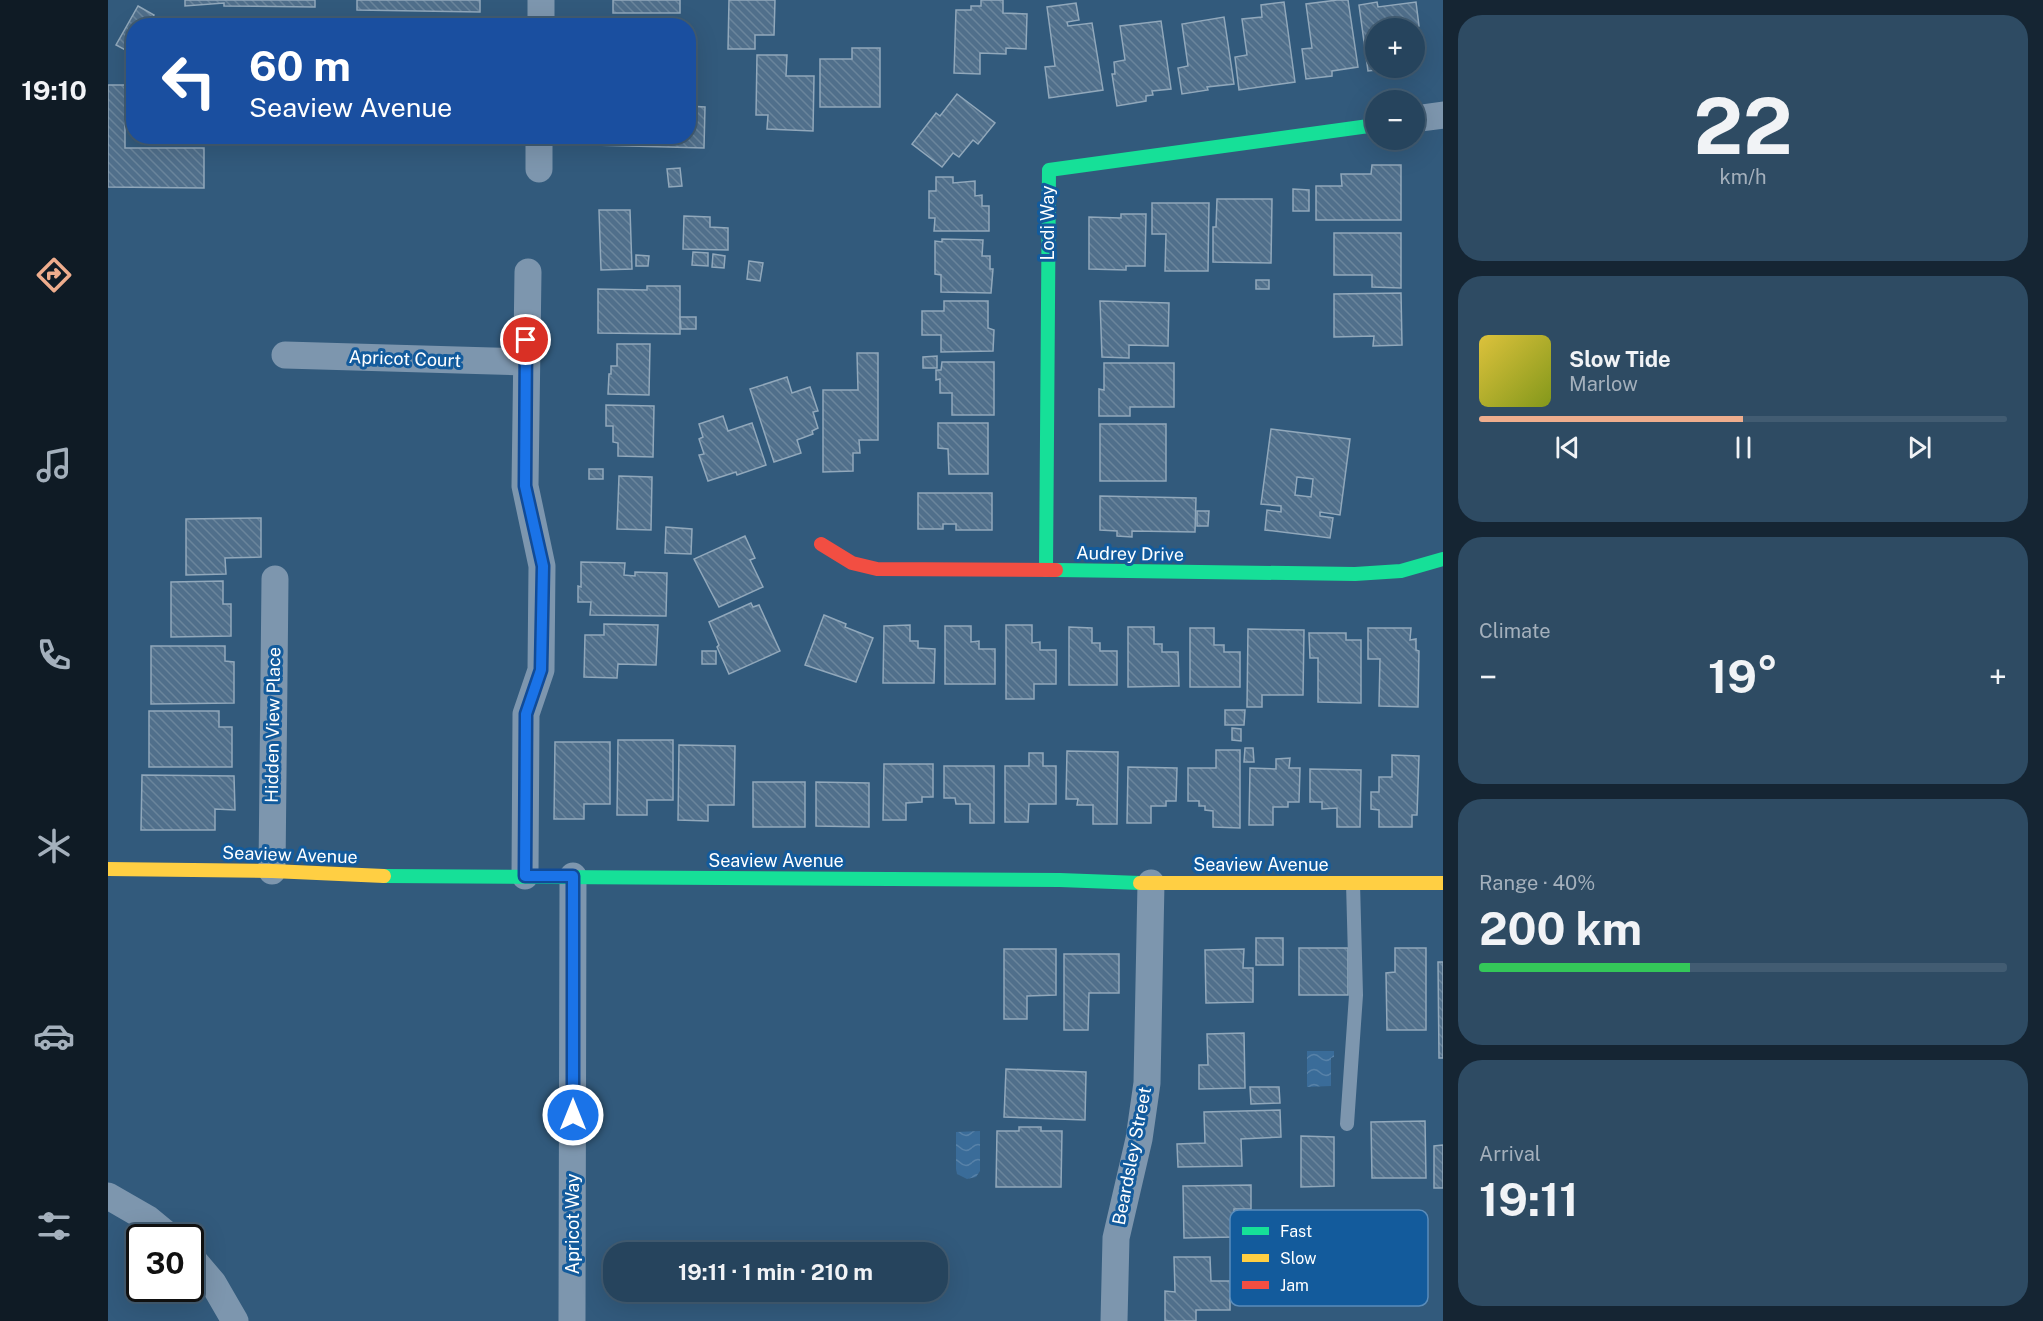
<!DOCTYPE html>
<meta charset="utf-8">
<style>
body{margin:0;font-family:"Public Sans",sans-serif;background:#2e4b63;color:#f1f3f6;height:100vh;display:flex;flex-direction:column;font-size:22px;white-space:nowrap}
*{box-sizing:border-box;margin:0}
p{font-size:20px;color:#a4b0bc}
.icon{flex:none;width:33px;height:33px;fill:none;stroke:currentColor;stroke-width:2;stroke-linecap:round;stroke-linejoin:round}
.map{position:relative;flex:1;overflow:hidden}
.sheet{display:flex;flex-direction:column;gap:15px;padding:15px;background:#152533;width:600px}
.sheet>*{flex:none}
.banner{position:absolute;left:18px;top:18px;width:570px;height:126px;border-radius:24px;box-shadow:0 6px 24px #0002,0 0 0 2px #425c72;background:#1a4fa0;color:#fff;overflow:hidden}
.controls{position:absolute;left:1257px;top:18px;display:grid;gap:12px}
.controls a{display:grid;place-items:center;width:60px;height:60px;border-radius:50%;background:#26445d;box-shadow:0 6px 24px #0002,0 0 0 2px #425c72;font-size:30px}
.speed{position:absolute;left:18px;top:1224px;display:flex;gap:12px;font-size:30px;font-weight:700;text-align:center}
.speed>*{display:grid;place-content:center;width:78px;height:78px;border-radius:50%;background:#26445d;box-shadow:0 6px 24px #0002,0 0 0 2px #425c72;line-height:1}
.speed .limit{border:3px solid #111;border-radius:9px;background:#fff;color:#111}
.pin{position:absolute;display:grid;place-items:center;width:51px;height:51px;color:#fff;margin:-26px;border:3px solid #fff;border-radius:50%;box-shadow:0 2px 6px #0007}
.me{position:absolute;width:66px;margin:-33px;rotate:0deg;stroke-linejoin:round;filter:drop-shadow(0 0 4px #0008)}
.turn{display:flex;align-items:center;gap:21px;height:126px;padding:0 24px;font-size:27px}
.turn .icon{width:78px;height:78px;stroke-width:2.5}
.turn b{display:block;font-size:42px;line-height:51px}
.big{font-size:45px;font-weight:700;line-height:1.1}
.sheet .widget{flex:1;display:flex;flex-direction:column;justify-content:center;gap:9px;min-width:0;padding:0 21px;border-radius:24px;background:#2e4b63}
.sheet .dial{align-items:center;gap:0}
.dial b{font-size:78px;line-height:1}
.song{display:flex;align-items:center;gap:18px}
.cover{width:72px;height:72px;border-radius:9px;background:linear-gradient(135deg,hsl(50 70% 55%),hsl(70 70% 35%))}
.played{height:6px;border-radius:3px;background:linear-gradient(90deg,#eead8d 50%,#425c72 50%)}
.keys{display:flex;justify-content:space-around;direction:ltr}
.heat{display:flex;justify-content:space-between;align-items:center;font-size:33px;direction:ltr}
.charge{height:9px;border-radius:4px;background:linear-gradient(90deg,#34c759 40%,#425c72 0)}
.trip{position:absolute;left:495px;top:1242px;width:345px;height:60px;border-radius:24px;background:#26445d;box-shadow:0 6px 24px #0002,0 0 0 2px #425c72;font-weight:700;line-height:60px;text-align:center}
main{display:flex;flex:1;min-height:0}
.tab-bar{display:flex;flex-direction:column;width:108px;justify-content:space-around;align-items:center;background:#0f1b25;color:#a4b0bc}
.tab-bar .icon{width:42px;height:42px}
.tab-bar .active{color:#eead8d}
.tab-bar b{font-size:27px;color:#f1f3f6}
.map>svg:first-child{display:block}
.water{fill:url(#water-waves)}
.building{fill:url(#building-back-hatch);stroke:#91a8bb;stroke-width:1.5;fill-rule:evenodd}
.lines{fill:none;stroke-linecap:round;stroke-linejoin:round}
.lane{stroke:#7d96ae;stroke-width:14}
.street{stroke:#7d96ae;stroke-width:27}
.fast{stroke:#16e098;stroke-width:14}
.slow{stroke:#ffcf43;stroke-width:14}
.jam{stroke:#f24e42;stroke-width:14}
.route-casing{stroke:#114b97;stroke-width:15}
.route{stroke:#1a73e8;stroke-width:10}
.labels{text-anchor:middle;stroke-width:6;stroke-linejoin:round;paint-order:stroke}
.street-label{font-size:18px;fill:#fff;stroke:#135b9c}
.key{fill:#135b9c;stroke:#5a8cba;stroke-width:1.5}
.key-label{font-size:16px;fill:#fff}
</style>
<main>
<nav class="tab-bar">
<b>19:10</b>
<svg class="icon active" aria-label="directions" viewBox="0 0 24 24"><path d="M12 3l9 9-9 9-9-9zM9 14v-3h6M13 9l2 2-2 2"/></svg>
<svg class="icon" aria-label="music" viewBox="0 0 24 24"><path d="M9 18V5l10-2v13"/><circle cx="6" cy="18" r="3"/><circle cx="16" cy="16" r="3"/></svg>
<svg class="icon" aria-label="phone" viewBox="0 0 24 24"><path d="M5 4h4l2 5-3 2q2 4 5 5l2-3 5 2v4C11 20 4 13 5 4z"/></svg>
<svg class="icon" aria-label="climate" viewBox="0 0 24 24"><path d="M12 3v18M4 7l16 10M4 17L20 7"/></svg>
<svg class="icon" aria-label="car" viewBox="0 0 24 24"><path d="M5 17H2v-5l4-1 3-4h7l3 4 3 1v5h-3M9 17h6M6 11h13"/><circle cx="7" cy="17" r="2"/><circle cx="17" cy="17" r="2"/></svg>
<svg class="icon" aria-label="filters" viewBox="0 0 24 24"><path d="M4 7h16M4 17h16"/><circle cx="9" cy="7" r="2"/><circle cx="15" cy="17" r="2"/></svg>
</nav>
<div class="map">
<svg width="1335" height="1321" viewBox="0 0 1335 1321">
<defs>
<pattern id="water-waves" width="16" height="10" patternUnits="userSpaceOnUse" patternTransform="scale(1.5)"><rect width="16" height="10" fill="#3a6c99"/><path d="M0 5q4-4 8 0t8 0" fill="none" stroke="#5882a8"/></pattern>
<pattern id="building-back-hatch" width="6" height="6" patternUnits="userSpaceOnUse" patternTransform="scale(1.5)"><rect width="6" height="6" fill="#506f8b"/><path d="M-1 5l2 2M0 0l6 6M5-1l2 2" fill="none" stroke="#6a859c"/></pattern>
</defs>
<rect width="100%" height="100%" fill="#325a7c"/>
<g class="water">
<polygon points="1199,1051 1226,1051 1226,1057 1223,1058 1223,1086 1199,1087"/>
<polygon points="872,1131 872,1171 868,1177 859,1179 849,1174 848,1169 848,1132"/>
</g>
<g class="building">
<polygon points="77,0 207,0 207,7 116,6 116,3 77,6"/>
<polygon points="249,0 372,0 372,12 249,10"/>
<rect x="505" y="0" width="67" height="13"/>
<polygon points="621,0 667,0 666,35 647,35 647,49 620,49"/>
<polygon points="873,0 895,0 895,13 919,14 918,49 898,48 898,54 872,53 872,74 846,73 848,10 863,10 863,6 873,6"/>
<polygon points="1229,0 1240,0 1250,67 1224,71 1224,76 1198,79 1194,49 1204,48 1198,4"/>
<polygon points="1176,2 1187,82 1131,90 1127,57 1139,55 1134,19 1154,17 1153,5"/>
<polygon points="1269,2 1270,7 1308,2 1311,26 1308,27 1311,52 1306,52 1306,28 1268,28 1268,68 1286,68 1260,71 1251,5"/>
<polygon points="968,3 971,20 959,22 960,26 984,23 995,90 941,98 937,67 947,66 939,7"/>
<polygon points="30,6 46,15 40,26 26,26 25,54 8,45"/>
<polygon points="1116,17 1126,84 1099,87 1100,90 1074,94 1070,68 1080,66 1074,24"/>
<polygon points="487,20 559,21 559,26 487,26"/>
<polygon points="1053,21 1063,89 1044,91 1045,95 1038,96 1038,101 1009,106 1004,74 1007,74 1006,62 1017,60 1012,26"/>
<polygon points="744,48 772,48 772,107 712,107 712,59 744,59"/>
<polygon points="649,55 679,55 678,76 706,76 705,131 659,129 660,115 648,115"/>
<polygon points="0,85 17,85 17,148 96,148 96,188 0,187"/>
<polygon points="849,94 887,123 870,144 865,140 851,157 845,153 834,167 804,144 828,113 832,116"/>
<polygon points="580,106 597,107 596,148 485,145 486,136 580,136"/>
<polygon points="1264,165 1293,165 1293,220 1208,220 1208,186 1234,186 1233,174 1263,174"/>
<polygon points="572,168 574,186 561,187 559,169"/>
<polygon points="828,177 845,177 845,183 867,181 867,196 874,195 874,206 881,206 881,231 826,231 827,218 821,218 821,191 828,191"/>
<polygon points="1185,189 1201,190 1201,211 1185,211"/>
<polygon points="1109,199 1164,199 1163,263 1105,262 1105,227 1108,227"/>
<polygon points="1044,203 1101,203 1100,271 1057,271 1058,234 1044,234"/>
<polygon points="491,210 522,210 524,269 493,270"/>
<polygon points="1013,214 1038,214 1037,266 1018,266 1018,270 981,269 981,217 1013,218"/>
<polygon points="576,216 602,217 602,227 620,228 620,250 575,249"/>
<polygon points="1226,233 1293,233 1293,288 1264,287 1264,275 1226,275"/>
<polygon points="834,239 875,240 874,256 882,256 882,269 885,269 883,293 833,292 833,275 827,274 827,241 834,242"/>
<polygon points="585,252 600,253 600,266 584,265"/>
<polygon points="605,254 617,256 616,268 604,267"/>
<polygon points="528,255 541,256 540,266 528,266"/>
<polygon points="641,261 655,263 652,281 639,279"/>
<rect x="1148" y="280" width="13" height="9"/>
<polygon points="539,286 572,286 572,334 490,333 490,289 539,290"/>
<polygon points="1293,293 1294,345 1265,346 1266,336 1226,337 1226,294"/>
<polygon points="836,301 880,301 880,328 886,330 885,351 833,352 833,335 814,335 814,311 836,311"/>
<polygon points="992,301 1061,303 1060,346 1021,345 1021,358 994,357"/>
<polygon points="572,317 588,317 588,329 573,329"/>
<polygon points="509,344 542,344 541,395 500,394 501,374 503,374 503,366 509,366"/>
<polygon points="749,353 770,353 770,440 751,440 752,453 745,453 745,471 715,472 715,390 750,390"/>
<polygon points="829,356 829,368 815,368 815,357"/>
<polygon points="834,362 886,362 886,415 844,415 844,393 832,393 832,379 828,380 828,370 833,370"/>
<polygon points="996,363 1066,363 1066,407 1022,407 1022,416 991,416 991,389 996,390"/>
<polygon points="679,377 684,393 702,387 710,411 705,412 710,428 704,431 705,434 689,440 693,453 666,462 642,389"/>
<polygon points="498,405 546,406 545,457 510,456 510,443 505,442 505,426 498,426"/>
<polygon points="615,416 620,431 644,423 658,465 629,475 628,472 600,481 591,455 596,454 591,439 595,437 591,424"/>
<polygon points="830,423 880,423 880,474 841,474 840,449 830,448"/>
<rect x="992" y="424" width="66" height="57"/>
<path d="M1163,429L1242,439L1232,515L1212,512V516L1225,518L1222,538L1157,530L1159,510L1173,512V506L1153,504ZM1189,477L1205,479L1203,497L1187,495Z"/>
<rect x="481" y="469" width="14" height="10"/>
<polygon points="511,476 544,477 543,530 509,529"/>
<polygon points="810,493 884,493 884,530 848,530 848,524 835,524 835,529 810,529"/>
<polygon points="992,496 1088,498 1087,532 1024,531 1024,537 1009,536 1009,531 992,530"/>
<polygon points="1089,511 1101,511 1100,526 1089,526"/>
<polygon points="153,518 153,557 117,558 118,574 78,575 78,519"/>
<polygon points="558,527 584,529 583,554 557,553"/>
<polygon points="637,536 647,558 642,560 655,587 611,607 586,559"/>
<polygon points="473,562 517,563 516,575 527,576 527,572 559,573 558,616 482,615 483,602 470,602 470,586 473,587"/>
<polygon points="115,581 115,604 123,604 123,636 63,637 63,582"/>
<polygon points="643,603 645,607 651,605 672,651 621,674 609,647 611,645 601,622"/>
<polygon points="716,615 738,624 737,627 765,638 748,682 697,665"/>
<polygon points="496,624 550,625 548,665 510,664 509,678 476,677 477,635 496,635"/>
<polygon points="802,625 802,641 810,641 810,648 827,649 826,683 775,683 776,626"/>
<polygon points="898,625 924,625 924,643 932,642 932,650 948,650 948,684 926,684 926,699 898,699"/>
<polygon points="837,626 863,626 863,642 871,641 871,649 887,649 887,684 837,684"/>
<polygon points="961,627 984,628 984,643 992,643 992,651 1009,651 1009,685 961,685"/>
<polygon points="1020,627 1046,627 1046,644 1054,644 1054,652 1070,652 1071,686 1020,687"/>
<polygon points="1082,628 1106,628 1106,645 1116,645 1116,652 1132,652 1132,687 1082,687"/>
<polygon points="1260,628 1303,628 1302,640 1308,639 1308,650 1311,651 1310,707 1271,706 1272,659 1260,659"/>
<polygon points="1140,629 1196,630 1195,695 1154,695 1154,707 1139,707"/>
<polygon points="1201,633 1238,633 1238,640 1253,640 1253,703 1210,702 1210,658 1202,658"/>
<polygon points="43,646 117,646 117,661 126,662 126,703 43,704"/>
<rect x="594" y="651" width="14" height="13"/>
<polygon points="1117,710 1137,710 1136,725 1117,725"/>
<polygon points="41,711 111,711 111,727 124,727 124,767 41,767"/>
<polygon points="1124,728 1133,729 1133,741 1124,740"/>
<polygon points="510,740 565,740 565,800 539,800 539,815 509,815"/>
<polygon points="447,742 502,742 502,804 476,804 476,819 446,819"/>
<polygon points="571,745 627,746 626,805 600,805 600,821 570,820"/>
<polygon points="1137,748 1145,748 1146,762 1136,762"/>
<polygon points="1108,750 1132,750 1132,828 1105,827 1105,811 1097,810 1097,806 1091,806 1091,801 1080,801 1080,768 1108,768"/>
<polygon points="959,751 1010,752 1009,824 985,824 985,805 969,805 970,799 958,799"/>
<polygon points="921,753 935,753 935,766 948,766 948,804 921,804 920,822 897,822 897,766 921,766"/>
<polygon points="1284,755 1311,756 1309,815 1304,815 1304,827 1271,827 1271,810 1263,809 1263,792 1271,792 1271,777 1284,777"/>
<polygon points="1182,758 1181,768 1192,768 1191,802 1180,802 1180,807 1165,807 1165,825 1141,825 1142,768 1168,769 1168,759"/>
<polygon points="776,764 825,764 825,797 814,797 814,802 798,803 798,820 775,820"/>
<polygon points="836,766 886,766 886,823 862,823 862,804 848,804 847,798 836,798"/>
<polygon points="1020,767 1069,768 1068,801 1058,801 1058,806 1043,806 1043,823 1019,823"/>
<polygon points="1202,769 1253,770 1252,827 1229,827 1229,808 1214,809 1214,802 1202,802"/>
<polygon points="34,775 126,776 127,810 107,809 107,830 33,830"/>
<rect x="645" y="782" width="52" height="45"/>
<polygon points="708,782 761,783 761,827 708,826"/>
<rect x="1148" y="938" width="27" height="27"/>
<rect x="1191" y="948" width="49" height="47"/>
<polygon points="1287,948 1318,948 1318,1030 1279,1030 1278,973 1287,972"/>
<polygon points="896,949 948,949 948,995 919,996 919,1019 896,1019"/>
<polygon points="1136,949 1135,968 1145,968 1145,1002 1098,1003 1097,950"/>
<polygon points="956,954 1011,954 1011,993 981,993 980,1030 956,1030"/>
<polygon points="1330,962 1335,962 1335,1058 1331,1058"/>
<polygon points="1136,1033 1137,1088 1091,1089 1091,1065 1100,1065 1099,1034"/>
<polygon points="898,1069 978,1072 977,1120 896,1117"/>
<polygon points="1142,1087 1171,1087 1172,1103 1143,1104"/>
<polygon points="1172,1110 1173,1137 1133,1139 1134,1166 1070,1167 1069,1144 1097,1143 1096,1112"/>
<polygon points="1317,1121 1318,1178 1264,1178 1263,1122"/>
<polygon points="911,1127 933,1127 933,1131 954,1131 953,1187 888,1187 889,1131 911,1131"/>
<polygon points="1193,1136 1226,1137 1226,1186 1193,1187"/>
<polygon points="1335,1145 1335,1188 1326,1188 1326,1146"/>
<polygon points="1143,1185 1143,1209 1126,1209 1126,1237 1076,1238 1075,1186"/>
<polygon points="1066,1257 1102,1257 1103,1281 1122,1281 1122,1310 1088,1310 1088,1321 1057,1321 1057,1291 1067,1292"/>
</g>
<g class="lines">
<polyline class="lane" points="1239,1124 1248,995 1245,883"/>
<g class="street">
<polyline points="433,26 433,0"/>
<polyline points="1306,119 1335,115"/>
<polyline points="431,169 431,136"/>
<polyline points="177,355 417,362"/>
<polyline points="164,871 167,579"/>
<polyline points="417,876 418,714 433,670 434,566 417,486 420,272"/>
<polyline points="0,1196 40,1219 63,1238"/>
<polyline points="82,1256 105,1283 127,1321"/>
<polyline points="464,1321 465,876"/>
<polyline points="1006,1321 1008,1238 1031,1139 1039,1083 1043,883"/>
</g>
<g class="fast">
<polyline points="938,570 941,170 1268,125"/>
<polyline points="948,570 1247,574 1293,571 1335,559"/>
<polyline points="276,876 952,880 1032,883"/>
</g>
<g class="slow">
<polyline points="0,869 164,871 276,876"/>
<polyline points="1032,883 1335,883"/>
</g>
<polyline class="jam" points="713,544 744,563 769,569 948,570"/>
</g>
<g class="lines">
<defs>
<polyline id="route" points="418,340 417,486 435,566 433,670 418,714 417,876 465,876 465,1115"/>
</defs>
<use href="#route" class="route-casing"/>
<use href="#route" class="route"/>
</g>
<g class="labels">
<g class="street-label">
<text transform="translate(940 223) rotate(-90)" y="6">Lodi Way</text>
<text transform="translate(297 359) rotate(2)" y="6">Apricot Court</text>
<text transform="translate(1022 554) rotate(1)" y="6">Audrey Drive</text>
<text transform="translate(165 725) rotate(-89)" y="6">Hidden View Place</text>
<text transform="translate(182 855) rotate(2)" y="6">Seaview Avenue</text>
<text x="668" y="867">Seaview Avenue</text>
<text x="1153" y="871">Seaview Avenue</text>
<text transform="translate(1024 1156) rotate(-79)" y="6">Beardsley Street</text>
<text transform="translate(465 1224) rotate(-90)" y="6">Apricot Way</text>
</g>
</g>
<rect x="1122" y="1210" width="198" height="96" rx="9" class="key"/>
<rect x="1134" y="1227" width="27" height="8" fill="#16e098"/>
<rect x="1134" y="1254" width="27" height="8" fill="#ffcf43"/>
<rect x="1134" y="1281" width="27" height="8" fill="#f24e42"/>
<g class="key-label">
<text x="1172" y="1237">Fast</text>
<text x="1172" y="1264">Slow</text>
<text x="1172" y="1291">Jam</text>
</g>
</svg>
<div class="controls">
<a>+</a>
<a>−</a>
</div>
<div class="speed"><div class="limit">30</div></div>
<div class="pin" style="left:418px;top:340px;background:#d93025"><svg class="icon" aria-label="arrive" viewBox="0 0 24 24"><path d="M6 21V4h12l-3 4 3 4H6"/></svg></div>
<svg class="me" style="left:465px;top:1115px" viewBox="-20 -20 40 40"><circle r="17" fill="#1a73e8" stroke="#fff" stroke-width="3"/><path d="M0-11L8 9 0 5-8 9z" fill="#fff"/></svg>
<div class="trip">19:11 · 1 min · 210 m</div>
<div class="banner">
<div class="turn"><svg class="icon" aria-label="left" viewBox="0 0 24 24"><path d="M17 20v-9H6M10 6l-5 5 5 5"/></svg><div><b>60 m</b>Seaview Avenue</div></div>
</div>
</div>
<section class="sheet">
<div class="widget dial"><b>22</b><p>km/h</p></div>
<div class="widget">
<div class="song"><i class="cover"></i><div><b>Slow Tide</b><p>Marlow</p></div></div>
<div class="played"></div>
<div class="keys"><svg class="icon" aria-label="previous" viewBox="0 0 24 24"><path d="M18 5L8 12l10 7zM5 5v14"/></svg><svg class="icon" aria-label="pause" viewBox="0 0 24 24"><path d="M8 5v14M16 5v14"/></svg><svg class="icon" aria-label="next" viewBox="0 0 24 24"><path d="M6 5l10 7-10 7zM19 5v14"/></svg></div>
</div>
<div class="widget"><p>Climate</p>
<div class="heat"><a>−</a><b class="big">19°</b><a>+</a></div>
</div>
<div class="widget"><p>Range · 40%</p><b class="big">200 km</b><div class="charge"></div></div>
<div class="widget"><p>Arrival</p><b class="big">19:11</b></div>
</section>
</main>
